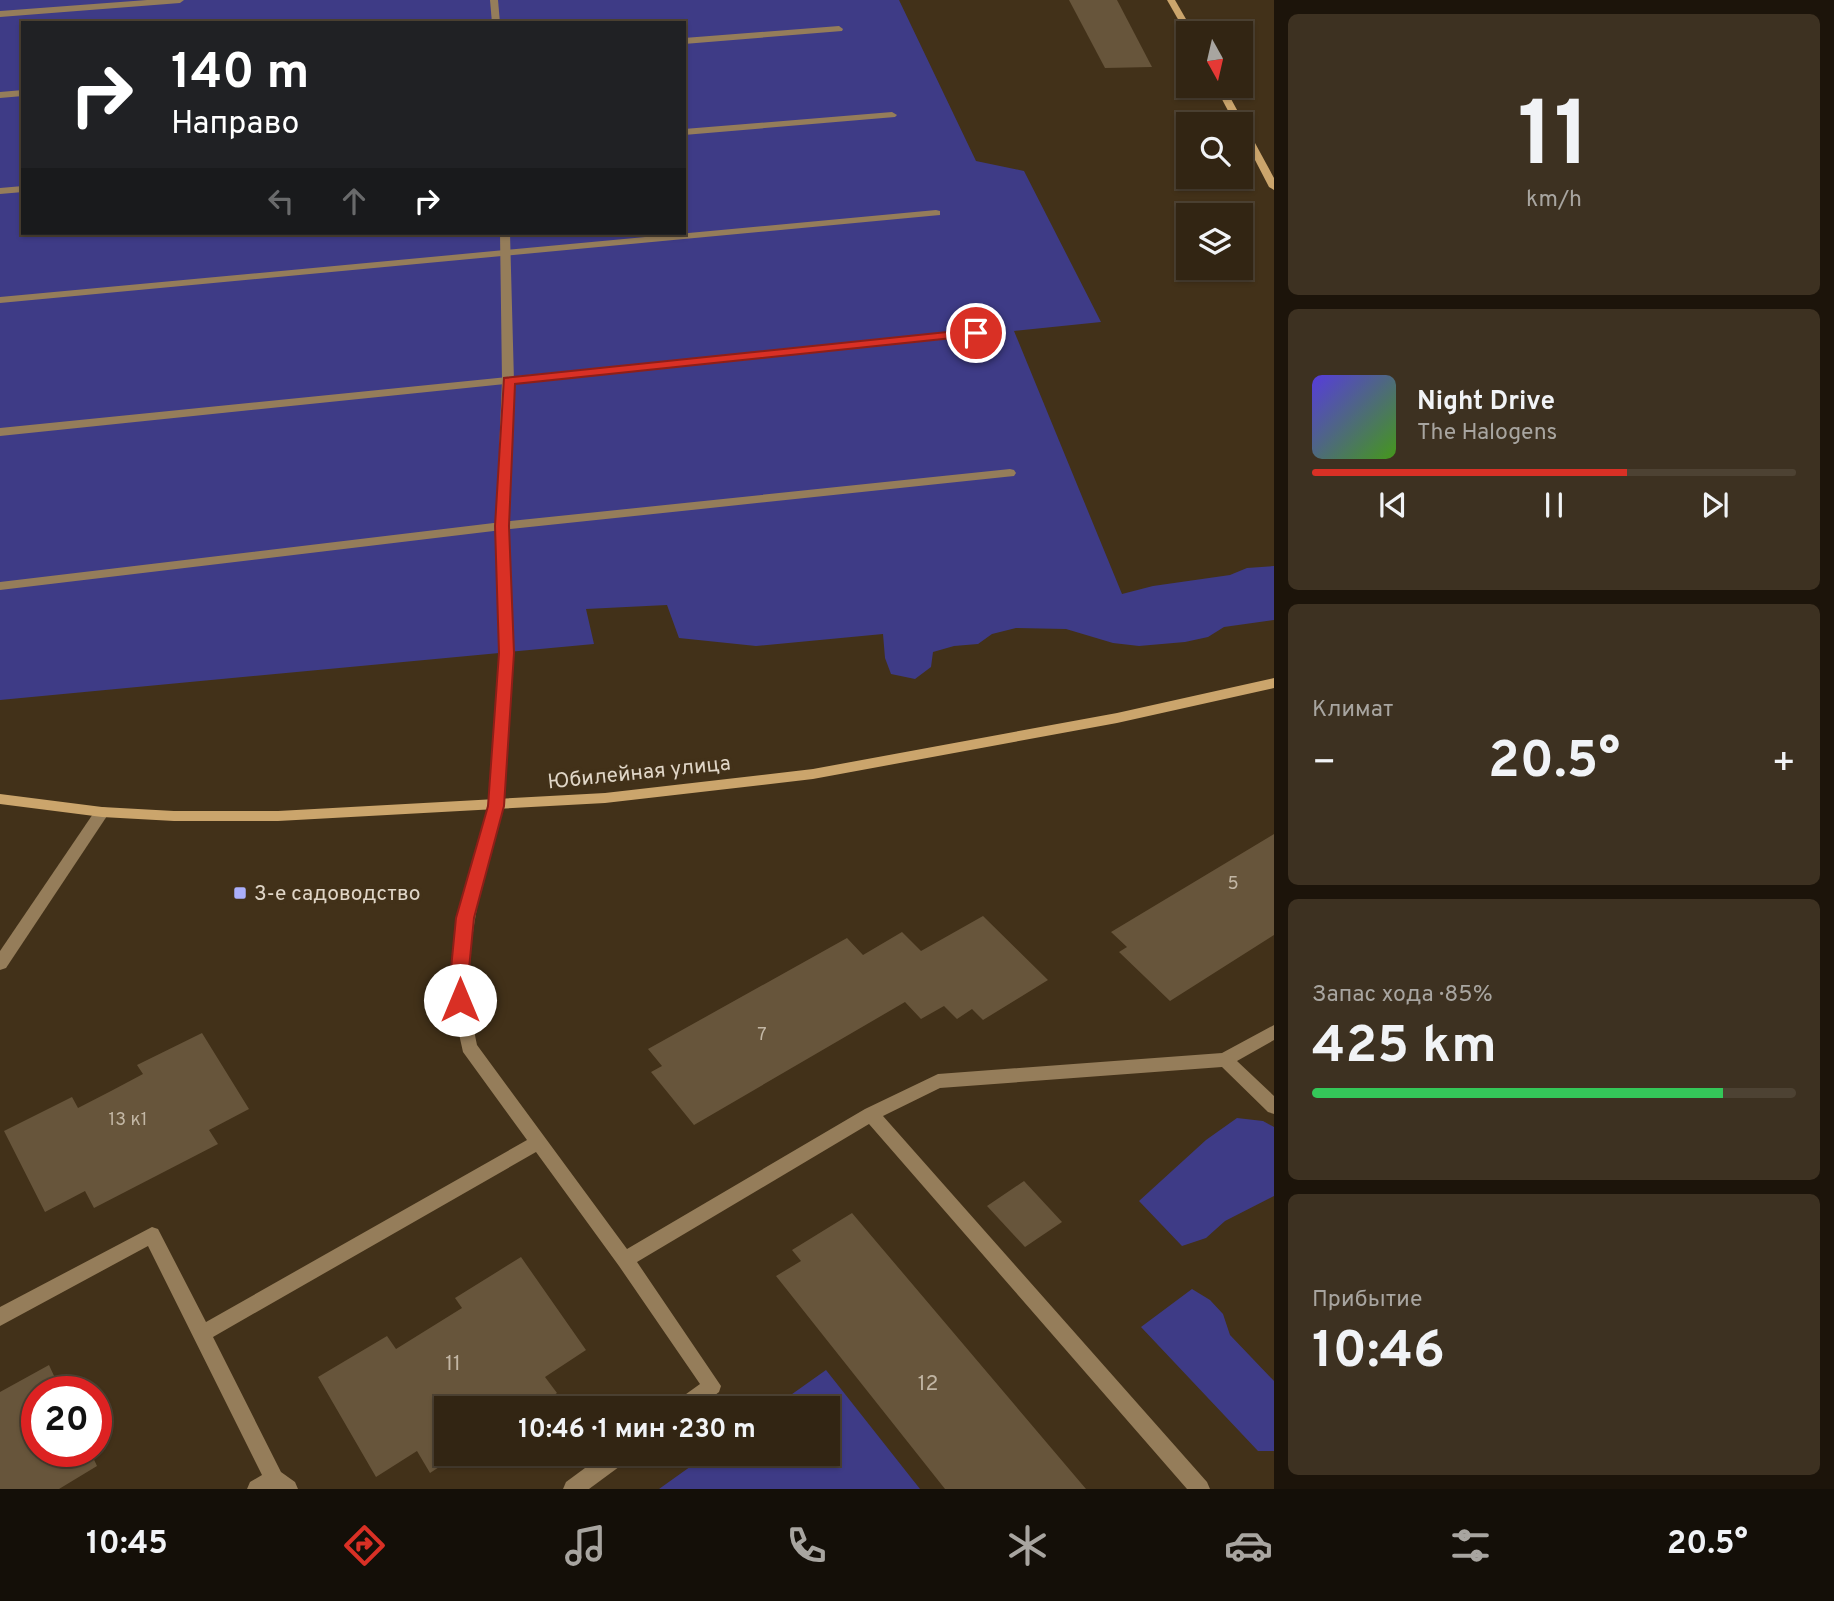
<!DOCTYPE html>
<html lang="ru">
<meta charset="utf-8">
<style>
body{margin:0;font-family:Overpass,sans-serif;background:#3d3121;color:#f1f3f6;height:100vh;display:flex;flex-direction:column;font-size:26px;white-space:nowrap}
*{box-sizing:border-box;margin:0}
p{font-size:23px;color:#a8a5a0}
.icon{flex:none;width:38px;height:38px;fill:none;stroke:currentColor;stroke-width:2;stroke-linecap:round;stroke-linejoin:round}
.map{position:relative;flex:1;overflow:hidden}
.side{display:flex;flex-direction:column;gap:14px;padding:14px;background:#1c140a;width:560px}
.side>*{flex:none}
.hud{position:absolute;left:21px;top:21px;width:665px;height:214px;border-radius:0px;box-shadow:0 2px 5px #0004,0 0 0 2px #4d4233;background:#202124;color:#fff;overflow:hidden}
.needle{width:46px;rotate:172deg}
.tools{position:absolute;left:1176px;top:21px;display:grid;gap:14px}
.tools a{display:grid;place-items:center;width:77px;height:77px;border-radius:0px;background:#322513;box-shadow:0 2px 5px #0004,0 0 0 2px #4d4233;font-size:35px}
.speed{position:absolute;left:21px;top:1376px;display:flex;gap:14px;font-size:35px;font-weight:700;text-align:center}
.speed>*{display:grid;place-content:center;width:91px;height:91px;border-radius:50%;background:#322513;box-shadow:0 2px 5px #0004,0 0 0 2px #4d4233;line-height:1}
.speed .limit{border:10px solid #d22;background:#fff;color:#111}
.pin{position:absolute;display:grid;place-items:center;width:60px;height:60px;color:#fff;margin:-30px;border:4px solid #fff;border-radius:50%;box-shadow:0 2px 7px #0007}
.me{position:absolute;width:77px;margin:-38px;rotate:0deg;stroke-linejoin:round;filter:drop-shadow(0 0 5px #0008)}
.turn{display:flex;align-items:center;gap:24px;height:147px;padding:0 35px;font-size:32px}
.turn .icon{width:91px;height:91px;stroke-width:2.5}
.turn b{display:block;font-size:49px;line-height:60px}
.lanes{display:flex;align-items:center;height:66px;padding:0 35px;background:#0003;justify-content:center;gap:35px;direction:ltr}
.lanes .off{opacity:.35}
.big{font-size:52px;font-weight:700;line-height:1.1}
.side .card{flex:1;display:flex;flex-direction:column;justify-content:center;gap:10px;min-width:0;padding:0 24px;border-radius:10px;background:#3d3121}
.side .dial{align-items:center;gap:0}
.dial b{font-size:91px;line-height:1}
.song{display:flex;align-items:center;gap:21px}
.cover{width:84px;height:84px;border-radius:10px;background:linear-gradient(135deg,hsl(250 70% 55%),hsl(100 70% 35%))}
.played{height:7px;border-radius:4px;background:linear-gradient(90deg,#d93025 65%,#4d4233 65%)}
.keys{display:flex;justify-content:space-around;direction:ltr}
.heat{display:flex;justify-content:space-between;align-items:center;font-size:38px;direction:ltr}
.charge{height:10px;border-radius:5px;background:linear-gradient(90deg,#34c759 85%,#4d4233 0)}
.trip{position:absolute;left:434px;top:1396px;width:406px;height:70px;border-radius:0px;background:#322513;box-shadow:0 2px 5px #0004,0 0 0 2px #4d4233;font-weight:700;line-height:70px;text-align:center}
.tabs{display:flex;height:112px;justify-content:space-around;align-items:center;background:#140f08;color:#a8a5a0}
.tabs .icon{width:49px;height:49px}
.tabs .current{color:#d93025}
.tabs b{font-size:32px;color:#f1f3f6}
main{display:flex;flex:1;min-height:0}
.map>svg:first-child{display:block}
.green{fill:#3e3b86;fill-rule:evenodd}
.building{fill:#67553b}
.lines{fill:none;stroke-linecap:round;stroke-linejoin:round}
.lane{fill:#957d5a;fill-rule:evenodd}
.street{fill:#957d5a;fill-rule:evenodd}
.secondary{fill:#cba56c;fill-rule:evenodd}
.route{fill:#d93025;stroke:#8d1f18;stroke-width:2}
.poi-dot{fill:#abaffb;stroke:#423119;stroke-width:2.5}
.labels{text-anchor:middle;stroke-width:7;stroke-linejoin:round;paint-order:stroke}
.number-label{font-size:18px;fill:#c2b6a4}
.street-label{font-size:21px;fill:#e0d6c7;stroke:#423119}
.poi-label{font-size:21px;fill:#e0d6c7;stroke:#423119;text-anchor:start}
.near-number-label{font-size:21px;fill:#c2b6a4}
</style>
<main>
<div class="map">
<svg width="1274" height="1489" viewBox="0 0 1274 1489">
<rect width="100%" height="100%" fill="#423119"/>
<g class="green">
<path d="M0,0H899L976,161L1024,171L1101,322L1014,331L1122,594L1153,586L1230,575L1247,568L1274,566V620L1224,627L1208,637L1185,642L1139,646L1113,643L1066,629L1016,628L992,634L978,644L954,646L933,652L931,667L915,679L891,674L885,658L883,634L756,646L679,638L667,605L586,609L594,644L0,700ZM23,23H684V233H23Z"/>
<polygon points="1237,1118 1263,1121 1274,1127 1274,1196 1225,1221 1206,1238 1182,1246 1139,1201 1206,1140"/>
<polygon points="1192,1289 1210,1300 1223,1314 1230,1335 1274,1381 1274,1451 1258,1451 1141,1327"/>
<polygon points="826,1370 920,1489 659,1489 708,1454 828,1454 828,1409 771,1409"/>
</g>
<g class="building">
<polygon points="1069,0 1117,0 1152,67 1105,68"/>
<polygon points="1274,834 1274,935 1170,1001 1119,952 1127,947 1111,932"/>
<polygon points="983,916 1048,980 983,1020 972,1009 957,1019 944,1006 921,1019 905,1002 694,1125 651,1072 662,1066 648,1049 847,938 863,955 902,932 921,951"/>
<polygon points="202,1033 249,1109 209,1130 218,1144 94,1208 85,1191 45,1212 4,1131 72,1097 78,1108 111,1091 143,1074 137,1065"/>
<polygon points="1024,1181 1062,1222 1025,1247 987,1206"/>
<polygon points="852,1213 1086,1489 945,1489 776,1276 801,1261 792,1250"/>
<polygon points="521,1257 586,1350 545,1377 557,1393 533,1409 446,1409 446,1454 459,1454 430,1473 417,1451 376,1477 318,1377 387,1336 396,1349 462,1308 455,1298"/>
<polygon points="49,1365 61,1391 37,1391 37,1451 90,1451 97,1466 59,1489 0,1489 0,1392"/>
</g>
<g class="lines">
<g class="lane">
<polygon points="147,0 184,0 180,3 0,17 0,11"/>
<polygon points="839,26 843,29 842,31 684,44 684,38"/>
<polygon points="23,90 23,96 0,98 0,92"/>
<polygon points="892,112 897,115 895,117 684,135 684,129"/>
<polygon points="23,186 23,192 0,194 0,188"/>
<polygon points="936,210 940,211 940,215 0,303 0,297"/>
<polygon points="976,330 980,331 980,335 0,436 0,428"/>
<polygon points="1010,469 1014,470 1016,473 1014,476 502,530 0,590 0,582 502,522"/>
<path d="M496,801L501,802L503,806C480,889 458,958 477,1045L627,1249L865,1109L938,1074L1222,1053L1274,1025V1040L1237,1061L1274,1096V1114L1268,1112L1222,1067L940,1088L883,1116L1207,1482L1210,1489H1187L869,1124L637,1262L721,1386L719,1392L697,1409H673L675,1402L700,1384L619,1266L536,1152L213,1337L281,1472L295,1482L298,1489H247L250,1482L262,1475L148,1246L0,1326V1307L152,1227L158,1229L206,1322L527,1140L463,1052L455,1016L453,986L458,926L489,806L491,802Z"/>
<polygon points="604,1454 630,1454 627,1461 589,1489 563,1489 566,1482"/>
</g>
<g class="street">
<polygon points="490,0 498,0 500,23 492,23"/>
<polygon points="500,233 510,233 514,381 508,526 514,652 503,806 501,810 491,810 489,806 500,652 496,526 502,381"/>
<polygon points="102,807 107,808 109,812 107,816 6,968 0,970 0,951 97,808"/>
</g>
<g class="secondary">
<polygon points="1167,0 1175,0 1194,33 1187,35"/>
<polygon points="1215,86 1224,86 1274,178 1274,190 1269,187 1241,133 1241,124 1235,124"/>
<polygon points="1274,678 1274,688 1117,723 813,779 605,803 278,821 174,821 102,817 0,804 0,794 102,807 174,811 278,811 605,793 813,769 1117,713"/>
</g>
</g>
<polygon class="route" points="976,329 983,333 981,335 515,384 509,526 514,653 504,806 474,918 468,979 469,1000 467,1005 460,1007 454,1005 450,979 456,918 488,806 499,653 495,526 504,378"/>
<rect class="poi-dot" x="233" y="886" width="14" height="14" rx="3.5"/>
<g class="labels">
<g class="number-label">
<text x="1233" y="889">5</text>
<text x="762" y="1040">7</text>
<text x="128" y="1125">13 к1</text>
</g>
<g class="street-label">
<text transform="translate(639 772) rotate(-6)" y="7">Юбилейная улица</text>
</g>
<g class="poi-label">
<text x="254" y="900">3-е садоводство</text>
</g>
<g class="near-number-label">
<text x="453" y="1370">11</text>
<text x="928" y="1390">12</text>
</g>
</g>
</svg>
<div class="tools">
<a><svg class="needle" viewBox="-14 -14 28 28"><path d="M0-13l5 13h-10z" fill="#e53935"/><path d="M0 13l5-13h-10z" fill="#a8a5a0"/></svg></a>
<a><svg class="icon" aria-label="search" viewBox="0 0 24 24"><circle cx="10" cy="10" r="6"/><path d="M15 15l6 6"/></svg></a>
<a><svg class="icon" aria-label="layers" viewBox="0 0 24 24"><path d="M12 4l9 5-9 5-9-5zM3 14l9 5 9-5"/></svg></a>
</div>
<div class="speed"><div class="limit">20</div></div>
<div class="pin" style="left:976px;top:333px;background:#d93025"><svg class="icon" aria-label="arrive" viewBox="0 0 24 24"><path d="M6 21V4h12l-3 4 3 4H6"/></svg></div>
<svg class="me" style="left:460px;top:1000px" viewBox="-20 -20 40 40"><circle r="19" fill="#fff"/><path d="M0-13L10 11 0 6-10 11z" fill="#d93025"/></svg>
<div class="trip">10:46 · 1 мин · 230 m</div>
<div class="hud">
<div class="turn"><svg class="icon" aria-label="right" viewBox="0 0 24 24"><path d="M7 20v-9h11M14 6l5 5-5 5"/></svg><div><b>140 m</b>Направо</div></div>
<div class="lanes"><svg class="icon off" aria-label="left" viewBox="0 0 24 24"><path d="M17 20v-9H6M10 6l-5 5 5 5"/></svg><svg class="icon off" aria-label="ahead" viewBox="0 0 24 24"><path d="M12 20V5M6 11l6-6 6 6"/></svg><svg class="icon" aria-label="right" viewBox="0 0 24 24"><path d="M7 20v-9h11M14 6l5 5-5 5"/></svg></div>
</div>
</div>
<section class="side">
<div class="card dial"><b>11</b><p>km/h</p></div>
<div class="card">
<div class="song"><i class="cover"></i><div><b>Night Drive</b><p>The Halogens</p></div></div>
<div class="played"></div>
<div class="keys"><svg class="icon" aria-label="previous" viewBox="0 0 24 24"><path d="M18 5L8 12l10 7zM5 5v14"/></svg><svg class="icon" aria-label="pause" viewBox="0 0 24 24"><path d="M8 5v14M16 5v14"/></svg><svg class="icon" aria-label="next" viewBox="0 0 24 24"><path d="M6 5l10 7-10 7zM19 5v14"/></svg></div>
</div>
<div class="card"><p>Климат</p>
<div class="heat"><a>−</a><b class="big">20.5°</b><a>+</a></div>
</div>
<div class="card"><p>Запас хода · 85%</p><b class="big">425 km</b><div class="charge"></div></div>
<div class="card"><p>Прибытие</p><b class="big">10:46</b></div>
</section>
</main>
<nav class="tabs">
<b>10:45</b>
<svg class="icon current" aria-label="directions" viewBox="0 0 24 24"><path d="M12 3l9 9-9 9-9-9zM9 14v-3h6M13 9l2 2-2 2"/></svg>
<svg class="icon" aria-label="music" viewBox="0 0 24 24"><path d="M9 18V5l10-2v13"/><circle cx="6" cy="18" r="3"/><circle cx="16" cy="16" r="3"/></svg>
<svg class="icon" aria-label="phone" viewBox="0 0 24 24"><path d="M5 4h4l2 5-3 2q2 4 5 5l2-3 5 2v4C11 20 4 13 5 4z"/></svg>
<svg class="icon" aria-label="climate" viewBox="0 0 24 24"><path d="M12 3v18M4 7l16 10M4 17L20 7"/></svg>
<svg class="icon" aria-label="car" viewBox="0 0 24 24"><path d="M5 17H2v-5l4-1 3-4h7l3 4 3 1v5h-3M9 17h6M6 11h13"/><circle cx="7" cy="17" r="2"/><circle cx="17" cy="17" r="2"/></svg>
<svg class="icon" aria-label="filters" viewBox="0 0 24 24"><path d="M4 7h16M4 17h16"/><circle cx="9" cy="7" r="2"/><circle cx="15" cy="17" r="2"/></svg>
<b>20.5°</b>
</nav>
